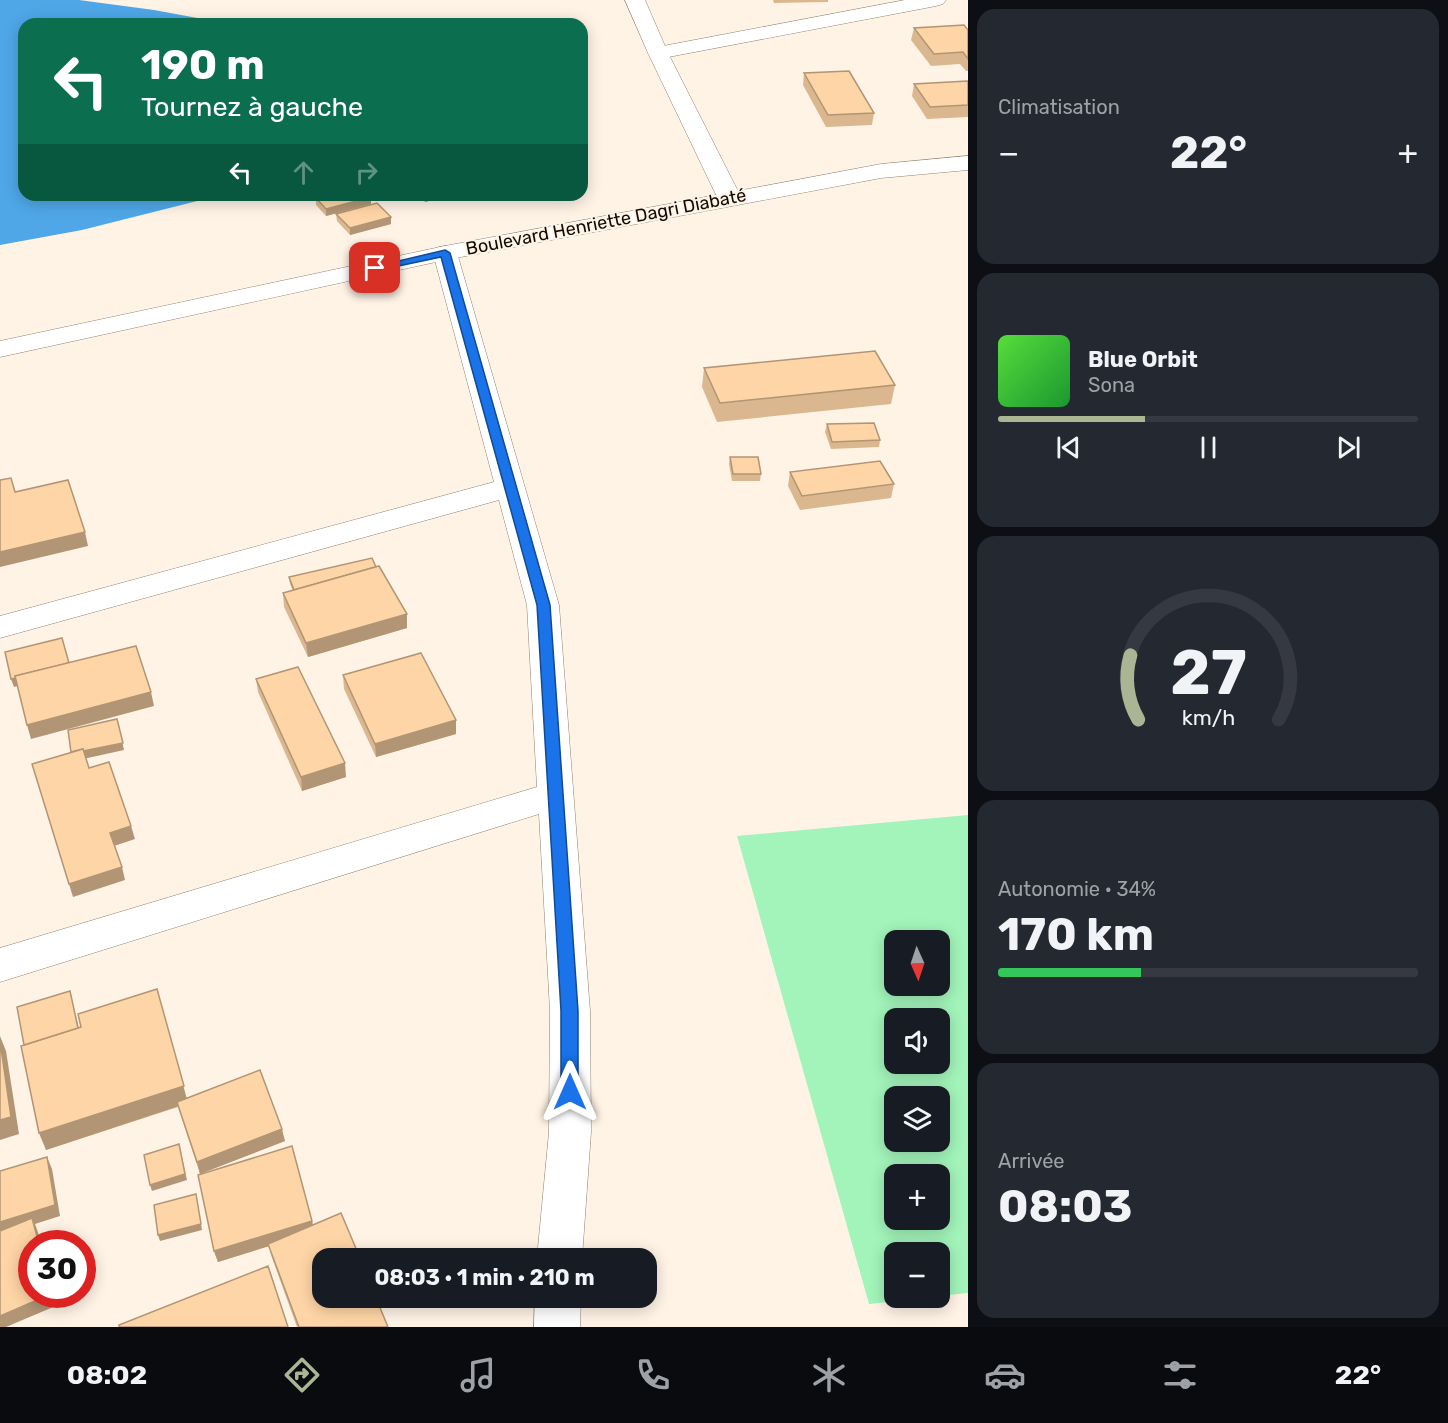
<!DOCTYPE html>
<html lang="fr">
<meta charset="utf-8">
<style>
body{margin:0;font-family:Rubik,sans-serif;background:#242831;color:#f1f3f6;height:100vh;display:flex;flex-direction:column;font-size:22px;white-space:nowrap}
*{box-sizing:border-box;margin:0}
p{font-size:20px;color:#9ea1a6}
.icon{flex:none;width:33px;height:33px;fill:none;stroke:currentColor;stroke-width:2;stroke-linecap:round;stroke-linejoin:round}
.map{position:relative;flex:1;overflow:hidden}
.drawer{display:flex;flex-direction:column;gap:9px;padding:9px;background:#0d0f14;width:480px}
.drawer>*{flex:none}
.banner{position:absolute;left:18px;top:18px;width:570px;height:183px;border-radius:18px;box-shadow:0 3px 15px #0003;background:#0b6e4f;color:#fff;overflow:hidden}
.needle{width:39px;rotate:177deg}
.fabs{position:absolute;left:884px;top:930px;display:grid;gap:12px}
.fabs a{display:grid;place-items:center;width:66px;height:66px;border-radius:12px;background:#171b24;box-shadow:0 3px 15px #0003;font-size:30px}
.speed{position:absolute;left:18px;top:1230px;display:flex;gap:12px;font-size:30px;font-weight:700;text-align:center}
.speed>*{display:grid;place-content:center;width:78px;height:78px;border-radius:50%;background:#171b24;box-shadow:0 3px 15px #0003;line-height:1}
.speed .limit{border:9px solid #d22;background:#fff;color:#111}
.pin{position:absolute;display:grid;place-items:center;width:51px;height:51px;color:#fff;margin:-26px;border-radius:12px;box-shadow:0 3px 9px #0006}
.me{position:absolute;width:66px;margin:-33px;rotate:0deg;stroke-linejoin:round;filter:drop-shadow(0 0 4px #0008)}
.turn{display:flex;align-items:center;gap:21px;height:126px;padding:0 24px;font-size:27px}
.turn .icon{width:78px;height:78px;stroke-width:2.5}
.turn b{display:block;font-size:42px;line-height:51px}
.lanes{display:flex;align-items:center;height:57px;padding:0 24px;background:#0003;justify-content:center;gap:30px;direction:ltr}
.lanes .off{opacity:.35}
.big{font-size:45px;font-weight:700;line-height:1.1}
.drawer .tile{flex:1;display:flex;flex-direction:column;justify-content:center;gap:9px;min-width:0;padding:0 21px;border-radius:18px;background:#242831}
.drawer .dial{align-items:center;gap:0}
.dial svg{height:156px;overflow:visible;fill:none;stroke:#363941;stroke-width:7;stroke-linecap:round;text-anchor:middle}
.dial text{fill:#f1f3f6;stroke:none}
.song{display:flex;align-items:center;gap:18px}
.cover{width:72px;height:72px;border-radius:9px;background:linear-gradient(135deg,hsl(110 70% 55%),hsl(130 70% 35%))}
.played{height:6px;border-radius:3px;background:linear-gradient(90deg,#a9b593 35%,#363941 35%)}
.keys{display:flex;justify-content:space-around;direction:ltr}
.heat{display:flex;justify-content:space-between;align-items:center;font-size:33px;direction:ltr}
.charge{height:9px;border-radius:4px;background:linear-gradient(90deg,#34c759 34%,#363941 0)}
.trip{position:absolute;left:312px;top:1248px;width:345px;height:60px;border-radius:18px;background:#171b24;box-shadow:0 3px 15px #0003;font-weight:700;line-height:60px;text-align:center}
.tabs{display:flex;height:96px;justify-content:space-around;align-items:center;background:#090b0e;color:#9ea1a6}
.tabs .icon{width:42px;height:42px}
.tabs .current{color:#a9b593}
.tabs b{font-size:27px;color:#f1f3f6}
main{display:flex;flex:1;min-height:0}
.map>svg:first-child{display:block}
.green{fill:#a2f4ba;fill-rule:evenodd}
.water{fill:#4fa7e8}
.lines{fill:none;stroke-linecap:round;stroke-linejoin:round}
.minor-casing{stroke:#91806d;stroke-width:1}
.tertiary-casing{stroke:#91806d;stroke-width:1}
.secondary-casing{stroke:#91806d;stroke-width:1}
.minor{fill:#fff;fill-rule:evenodd}
.tertiary{fill:#fff;fill-rule:evenodd}
.secondary{fill:#fff;fill-rule:evenodd}
.wall{fill:#dab78f}
.shaded-wall{fill:#b29574}
.building{fill:#fed5a6;stroke:#b29574;stroke-width:1.5}
.route{fill:#1a73e8;stroke:#114b97;stroke-width:1.5}
.labels{text-anchor:middle;stroke-width:4.5;stroke-linejoin:round;paint-order:stroke}
.far-street-label{font-size:18px;fill:#110b05;stroke:#fff3e6}
</style>
<main>
<div class="map">
<svg width="968" height="1327" viewBox="0 0 968 1327">
<rect width="100%" height="100%" fill="#fff3e6"/>
<path class="green" d="M968,815V1293L939,1296V1252H894V1298H927L869,1304L737,836ZM894,940H939V986H894ZM894,1018H939V1064H894ZM894,1096H939V1142H894ZM894,1174H939V1220H894Z"/>
<polygon class="water" points="0,0 79,0 154,10 230,24 24,24 24,195 221,195 82,230 0,245"/>
<g class="lines">
<defs>
<g id="minor">
<polygon points="905,0 946,0 943,4 936,6 658,59 651,57 648,53 651,49 658,47"/>
<polygon points="445,246 454,248 457,253 559,605 590,1011 591,1132 582,1258 537,1258 549,1132 550,1011 539,814 0,982 0,948 537,787 527,605 499,500 0,638 0,616 494,482 433,253 436,248"/>
<polygon points="535,1298 581,1298 580,1327 534,1327"/>
</g>
<polygon id="tertiary" points="625,0 645,0 668,53 742,199 738,204 730,206 722,204 718,199 648,53"/>
<polygon id="secondary" points="968,156 968,170 881,178 445,260 0,357 0,341 445,246 881,164"/>
</defs>
<use href="#minor" class="minor-casing"/>
<use href="#tertiary" class="tertiary-casing"/>
<use href="#secondary" class="secondary-casing"/>
<use href="#minor" class="minor"/>
<use href="#tertiary" class="tertiary"/>
<use href="#secondary" class="secondary"/>
</g>
<g class="wall">
<polygon points="773,0 828,0 828,2 774,3"/>
<polygon points="914,28 968,30 968,71 966,71 960,64 931,66 911,40"/>
<polygon points="804,73 874,113 872,125 826,127 803,85"/>
<polygon points="968,81 968,117 927,119 912,96 914,84"/>
<polygon points="417,195 452,195 425,202"/>
<polygon points="371,197 371,204 326,216 316,205 316,198"/>
<polygon points="336,214 391,217 391,224 350,235 337,221"/>
<polygon points="704,368 895,385 891,404 717,422 702,387"/>
<polygon points="827,424 880,440 879,447 831,449 825,432"/>
<polygon points="730,457 761,474 760,481 732,481 729,464"/>
<polygon points="790,472 894,484 891,498 800,510 788,486"/>
<polygon points="376,567 407,614 407,628 308,657 284,607 283,593 293,591 290,584 289,577"/>
<polygon points="343,675 456,720 456,734 376,757 344,689"/>
<polygon points="256,679 346,777 302,791 258,692"/>
<polygon points="70,991 79,1028 187,1098 285,1141 202,1173 312,1221 313,1225 388,1327 297,1327 271,1255 269,1246 218,1262 214,1251 200,1174 178,1107 46,1150 24,1045"/>
</g>
<g class="shaded-wall">
<rect x="582" y="167" width="2" height="12"/>
<polygon points="427,195 452,195 425,202 425,196"/>
<polygon points="371,197 371,204 326,216 326,209"/>
<polygon points="391,217 391,224 350,235 350,228"/>
<polygon points="85,532 88,546 0,567 0,552"/>
<polygon points="407,614 407,628 308,657 306,643"/>
<polygon points="69,664 71,671 14,687 11,679"/>
<polygon points="151,692 154,706 31,739 27,725"/>
<polygon points="117,719 124,750 74,761"/>
<polygon points="456,720 456,734 376,757 375,744"/>
<polygon points="345,763 346,777 302,791 301,777"/>
<polygon points="131,826 135,839 114,846 110,833"/>
<polygon points="122,867 125,880 73,897 69,884"/>
<polygon points="157,989 188,1103 46,1150 39,1133"/>
<polygon points="70,991 82,1045 29,1061"/>
<polygon points="0,1036 6,1051 19,1134 0,1140"/>
<polygon points="282,1129 285,1141 200,1174 197,1162"/>
<polygon points="179,1144 187,1180 152,1191 150,1185"/>
<polygon points="47,1157 52,1169 60,1216 35,1224 42,1244 0,1235 0,1222"/>
<polygon points="196,1194 202,1230 160,1241 158,1235"/>
<polygon points="312,1221 314,1232 218,1262 214,1251"/>
<polygon points="51,1294 56,1294 58,1305 6,1327 0,1327 0,1316"/>
</g>
<g class="building">
<polygon points="964,25 968,30 968,59 963,52 934,54 914,28"/>
<polygon points="849,71 874,113 828,115 804,73"/>
<polygon points="968,81 968,105 930,107 914,84"/>
<polygon points="328,195 369,195 371,197 326,209 316,198"/>
<polygon points="377,203 391,217 350,228 336,214"/>
<polygon points="875,351 895,385 720,403 704,368"/>
<polygon points="874,423 880,440 832,442 827,424"/>
<polygon points="730,457 758,457 761,474 733,474"/>
<polygon points="880,461 894,484 802,496 790,472"/>
<polygon points="11,478 15,492 68,480 85,532 0,552 0,480"/>
<polygon points="372,558 376,567 294,590 289,577"/>
<polygon points="379,566 407,614 306,643 283,593"/>
<polygon points="62,638 69,663 15,676 16,678 11,679 5,652"/>
<polygon points="136,646 151,692 27,725 15,676"/>
<polygon points="421,653 456,720 375,744 343,675"/>
<polygon points="298,667 345,763 301,777 256,679"/>
<polygon points="117,719 123,743 83,751 83,749 71,752 68,730"/>
<polygon points="83,749 89,768 109,762 131,826 110,833 122,867 69,884 32,764"/>
<polygon points="157,989 184,1086 39,1133 21,1046 81,1027 78,1014"/>
<polygon points="70,991 78,1028 24,1045 17,1007"/>
<polygon points="0,1041 11,1117 0,1120"/>
<polygon points="260,1070 282,1129 197,1162 177,1102"/>
<polygon points="179,1144 185,1174 150,1185 144,1155"/>
<polygon points="292,1146 312,1221 214,1251 198,1175"/>
<polygon points="47,1157 55,1205 0,1222 0,1171"/>
<polygon points="196,1194 201,1224 158,1235 154,1205"/>
<polygon points="341,1213 360,1258 322,1258 322,1298 376,1298 388,1327 299,1327 268,1244"/>
<polygon points="32,1218 39,1244 32,1244 32,1294 51,1294 0,1316 0,1231"/>
<polygon points="268,1266 288,1327 119,1327 119,1325"/>
</g>
<polygon class="route" points="445,250 450,253 550,605 578,1011 578,1092 576,1097 570,1099 564,1097 561,1092 561,1011 537,605 441,257 375,271 369,268"/>
<g class="labels">
<g class="far-street-label">
<text transform="translate(606 222) rotate(-11)" y="6">Boulevard Henriette Dagri Diabaté</text>
</g>
</g>
</svg>
<div class="fabs">
<a><svg class="needle" viewBox="-14 -14 28 28"><path d="M0-13l5 13h-10z" fill="#e53935"/><path d="M0 13l5-13h-10z" fill="#9ea1a6"/></svg></a>
<a><svg class="icon" aria-label="sound" viewBox="0 0 24 24"><path d="M4 9h4l5-4v14l-5-4H4zM17 9q2 3 0 6"/></svg></a>
<a><svg class="icon" aria-label="layers" viewBox="0 0 24 24"><path d="M12 4l9 5-9 5-9-5zM3 14l9 5 9-5"/></svg></a>
<a>+</a>
<a>−</a>
</div>
<div class="speed"><div class="limit">30</div></div>
<div class="pin" style="left:375px;top:268px;background:#d93025"><svg class="icon" aria-label="arrive" viewBox="0 0 24 24"><path d="M6 21V4h12l-3 4 3 4H6"/></svg></div>
<svg class="me" style="left:570px;top:1092px" viewBox="-20 -20 40 40"><path d="M0-17L14 15 0 8-14 15z" fill="#1a73e8" stroke="#fff" stroke-width="4"/></svg>
<div class="trip">08:03 · 1 min · 210 m</div>
<div class="banner">
<div class="turn"><svg class="icon" aria-label="left" viewBox="0 0 24 24"><path d="M17 20v-9H6M10 6l-5 5 5 5"/></svg><div><b>190 m</b>Tournez à gauche</div></div>
<div class="lanes"><svg class="icon" aria-label="left" viewBox="0 0 24 24"><path d="M17 20v-9H6M10 6l-5 5 5 5"/></svg><svg class="icon off" aria-label="ahead" viewBox="0 0 24 24"><path d="M12 20V5M6 11l6-6 6 6"/></svg><svg class="icon off" aria-label="right" viewBox="0 0 24 24"><path d="M7 20v-9h11M14 6l5 5-5 5"/></svg></div>
</div>
</div>
<section class="drawer">
<div class="tile"><p>Climatisation</p>
<div class="heat"><a>−</a><b class="big">22°</b><a>+</a></div>
</div>
<div class="tile">
<div class="song"><i class="cover"></i><div><b>Blue Orbit</b><p>Sona</p></div></div>
<div class="played"></div>
<div class="keys"><svg class="icon" aria-label="previous" viewBox="0 0 24 24"><path d="M18 5L8 12l10 7zM5 5v14"/></svg><svg class="icon" aria-label="pause" viewBox="0 0 24 24"><path d="M8 5v14M16 5v14"/></svg><svg class="icon" aria-label="next" viewBox="0 0 24 24"><path d="M6 5l10 7-10 7zM19 5v14"/></svg></div>
</div>
<div class="tile dial"><svg viewBox="0 0 100 80">
<path d="M14 69A42 42 0 1 1 86 69"/>
<path d="M14 69A42 42 0 0 1 10 36" stroke="#a9b593"/>
<text x="50" y="56" font-size="32" font-weight="700">27</text>
<text x="50" y="72" font-size="11">km/h</text>
</svg></div>
<div class="tile"><p>Autonomie · 34%</p><b class="big">170 km</b><div class="charge"></div></div>
<div class="tile"><p>Arrivée</p><b class="big">08:03</b></div>
</section>
</main>
<nav class="tabs">
<b>08:02</b>
<svg class="icon current" aria-label="directions" viewBox="0 0 24 24"><path d="M12 3l9 9-9 9-9-9zM9 14v-3h6M13 9l2 2-2 2"/></svg>
<svg class="icon" aria-label="music" viewBox="0 0 24 24"><path d="M9 18V5l10-2v13"/><circle cx="6" cy="18" r="3"/><circle cx="16" cy="16" r="3"/></svg>
<svg class="icon" aria-label="phone" viewBox="0 0 24 24"><path d="M5 4h4l2 5-3 2q2 4 5 5l2-3 5 2v4C11 20 4 13 5 4z"/></svg>
<svg class="icon" aria-label="climate" viewBox="0 0 24 24"><path d="M12 3v18M4 7l16 10M4 17L20 7"/></svg>
<svg class="icon" aria-label="car" viewBox="0 0 24 24"><path d="M5 17H2v-5l4-1 3-4h7l3 4 3 1v5h-3M9 17h6M6 11h13"/><circle cx="7" cy="17" r="2"/><circle cx="17" cy="17" r="2"/></svg>
<svg class="icon" aria-label="filters" viewBox="0 0 24 24"><path d="M4 7h16M4 17h16"/><circle cx="9" cy="7" r="2"/><circle cx="15" cy="17" r="2"/></svg>
<b>22°</b>
</nav>
